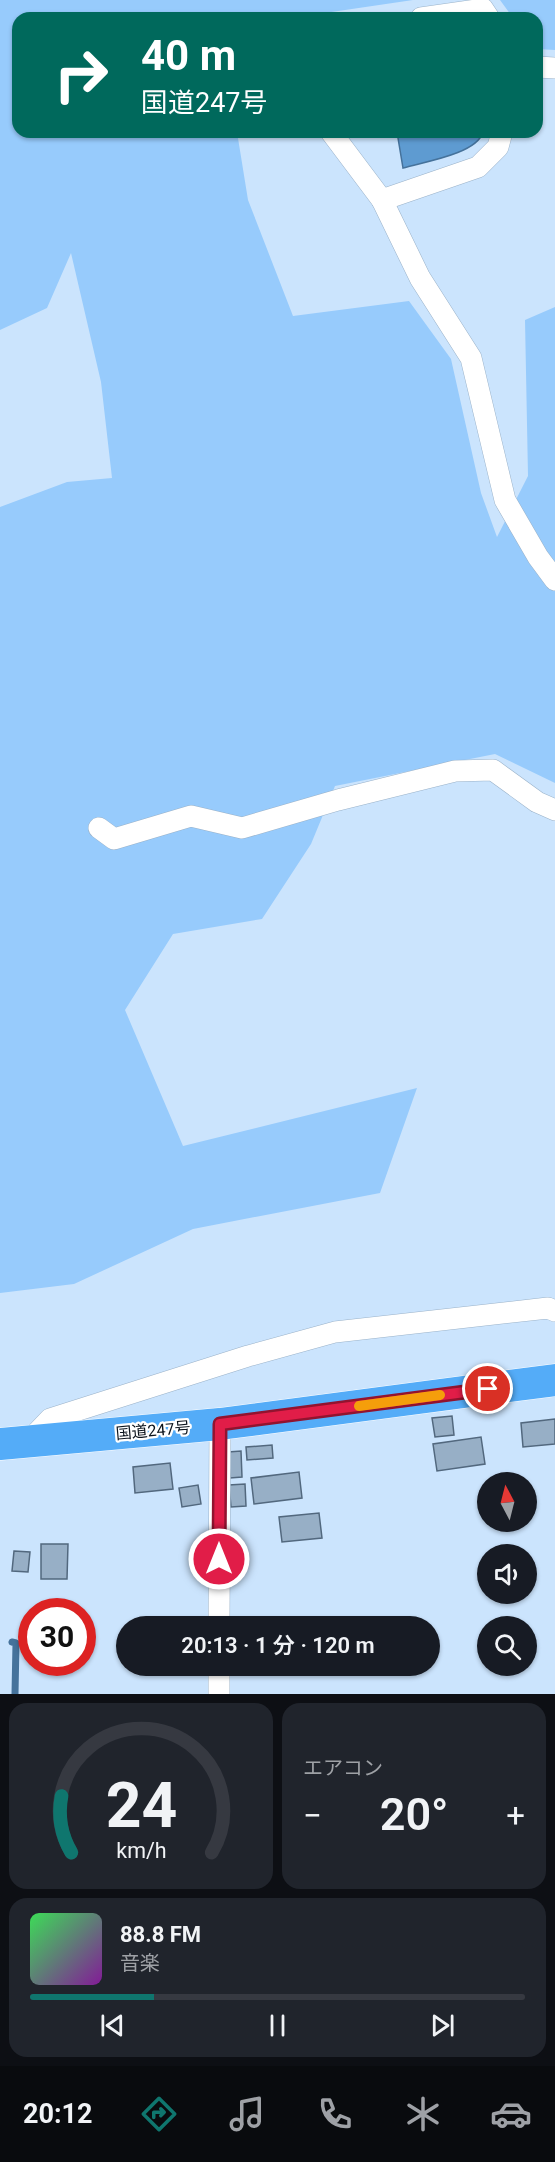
<!DOCTYPE html>
<html lang="ja">
<meta charset="utf-8">
<style>
body{margin:0;font-family:Roboto,"Noto Sans JP",sans-serif;background:#20242c;color:#f1f3f6;height:100vh;display:flex;flex-direction:column;font-size:22px;white-space:nowrap}
*{box-sizing:border-box;margin:0}
p{font-size:20px;color:#9ea1a6}
.icon{flex:none;width:33px;height:33px;fill:none;stroke:currentColor;stroke-width:2;stroke-linecap:round;stroke-linejoin:round}
.map{position:relative;height:1694px;overflow:hidden}
.side{display:flex;flex-direction:column;gap:9px;padding:9px;background:#0d0f14;flex:1}
.side>*{flex:none}
.hud{position:absolute;left:12px;top:12px;width:531px;height:126px;border-radius:18px;box-shadow:0 2px 4px #0004;background:#00695c;color:#fff;overflow:hidden}
.needle{width:39px;rotate:353deg}
.buttons{position:absolute;left:477px;top:1472px;display:grid;gap:12px}
.buttons a{display:grid;place-items:center;width:60px;height:60px;border-radius:50%;background:#171b24;box-shadow:0 2px 4px #0004;font-size:30px}
.speed{position:absolute;left:18px;top:1598px;display:flex;gap:12px;font-size:30px;font-weight:700;text-align:center}
.speed>*{display:grid;place-content:center;width:78px;height:78px;border-radius:50%;background:#171b24;box-shadow:0 2px 4px #0004;line-height:1}
.speed .limit{border:9px solid #d22;background:#fff;color:#111}
.pin{position:absolute;display:grid;place-items:center;width:51px;height:51px;color:#fff;margin:-26px;border:3px solid #fff;border-radius:50%;box-shadow:0 2px 6px #0007}
.me{position:absolute;width:66px;margin:-33px;rotate:0deg;stroke-linejoin:round;filter:drop-shadow(0 0 4px #0008)}
.turn{display:flex;align-items:center;gap:21px;height:126px;padding:0 30px;font-size:27px}
.turn .icon{width:78px;height:78px;stroke-width:2.5}
.turn b{display:block;font-size:42px;line-height:51px}
.big{font-size:45px;font-weight:600;line-height:1.1}
.side .widget{flex:1;display:flex;flex-direction:column;justify-content:center;gap:9px;min-width:0;padding:0 21px;border-radius:18px;background:#20242c}
.side .dial{align-items:center;gap:0}
.dial svg{height:156px;overflow:visible;fill:none;stroke:#363941;stroke-width:7;stroke-linecap:round;text-anchor:middle}
.dial text{fill:#f1f3f6;stroke:none}
.song{display:flex;align-items:center;gap:18px}
.cover{width:72px;height:72px;border-radius:9px;background:linear-gradient(135deg,hsl(130 70% 55%),hsl(290 70% 35%))}
.played{height:6px;border-radius:3px;background:linear-gradient(90deg,#0f766e 25%,#363941 25%)}
.keys{display:flex;justify-content:space-around;direction:ltr}
.heat{display:flex;justify-content:space-between;align-items:center;font-size:33px;direction:ltr}
.side .tiles{flex:1;display:grid;gap:9px;grid-template-columns:1fr 1fr}
.widget:last-child{grid-column:span 2}
.trip{position:absolute;left:116px;top:1616px;width:324px;height:60px;border-radius:30px;background:#171b24;box-shadow:0 2px 4px #0004;font-weight:600;line-height:60px;text-align:center}
.menu{display:flex;height:96px;justify-content:space-around;align-items:center;background:#090b0e;color:#9ea1a6}
.menu .icon{width:42px;height:42px}
.menu .selected{color:#0f766e}
.menu b{font-size:27px;color:#f1f3f6}
.map>svg:first-child{display:block}
.green{fill:#97cbfc}
.water{fill:#5e9bd1;stroke:#45729b;stroke-width:1.5}
.lines{fill:none;stroke-linecap:round;stroke-linejoin:round}
.stream{stroke:#45729b;stroke-width:7}
.building{fill:#97afc6;stroke:#52687e;stroke-width:1.5}
.minor-casing{stroke:#9ab2c9;stroke-width:22}
.highway-casing{stroke:#fff;stroke-width:33}
.minor{stroke:#fff;stroke-width:21}
.highway{stroke:#54acf8;stroke-width:32}
.route-casing{stroke:#92132f;stroke-width:15}
.route{stroke:#e11d48;stroke-width:10}
.slow{stroke:#f59e0b;stroke-width:10}
.labels{text-anchor:middle;stroke-width:4.5;stroke-linejoin:round;paint-order:stroke}
.street-label{font-size:16px;fill:#0b131c;stroke:#fff}
</style>
<div class="map">
<svg width="555" height="1694" viewBox="0 0 555 1694">
<rect width="100%" height="100%" fill="#cbe4fd"/>
<g class="green">
<polygon points="0,0 413,0 318,14 305,18 18,18 18,132 237,132 248,200 293,316 409,301 451,359 481,493 497,537 528,476 525,320 555,307 555,783 495,754 335,786 311,844 262,919 173,934 125,1010 183,1146 417,1088 380,1193 193,1229 74,1284 0,1293 0,507 67,482 112,478 101,382 71,253 47,308 0,330"/>
<polygon points="500,0 555,0 555,50 537,49 537,18 513,18"/>
</g>
<path class="water" d="M397,132H483C477,154 423,162 403,168Z"/>
<g class="lines">
<polyline class="stream" points="12,1642 16,1643 15,1694"/>
</g>
<g class="building">
<polygon points="452,1416 454,1435 435,1437 432,1418"/>
<polygon points="555,1419 555,1444 523,1447 521,1423"/>
<polygon points="481,1437 485,1464 437,1471 433,1444"/>
<polygon points="272,1445 273,1458 247,1460 246,1447"/>
<polygon points="241,1451 242,1477 230,1478 228,1452"/>
<polygon points="170,1463 173,1489 135,1493 133,1467"/>
<polygon points="299,1472 302,1498 254,1504 251,1478"/>
<polygon points="245,1484 246,1506 231,1507 229,1485"/>
<polygon points="198,1485 201,1504 182,1507 179,1488"/>
<polygon points="319,1513 322,1538 282,1542 279,1517"/>
<polygon points="41,1544 68,1544 67,1579 41,1579"/>
<polygon points="14,1551 30,1552 28,1572 12,1571"/>
</g>
<g class="lines">
<defs>
<g id="minor">
<polyline points="421,18 483,9 489,18"/>
<polyline points="537,67 555,68"/>
<polyline points="331,132 382,200 420,278 471,358 505,500 538,557 555,580"/>
<polyline points="382,200 478,167 498,147 502,132"/>
<polyline points="99,828 114,839 191,816 242,828 338,800 455,771 493,770 537,802 555,810"/>
<polyline points="29,1441 50,1419 248,1356 335,1332 548,1308 555,1311"/>
<polyline points="219,1626 220,1424"/>
<polyline points="219,1694 219,1665"/>
</g>
<polyline id="highway" points="0,1444 220,1424 555,1380"/>
</defs>
<use href="#minor" class="minor-casing"/>
<use href="#highway" class="highway-casing"/>
<use href="#minor" class="minor"/>
<use href="#highway" class="highway"/>
</g>
<g class="lines">
<defs>
<polyline id="route" points="219,1559 220,1424 488,1389"/>
</defs>
<use href="#route" class="route-casing"/>
<use href="#route" class="route"/>
<polyline class="slow" points="359,1406 440,1395"/>
</g>
<g class="labels">
<g class="street-label">
<text transform="translate(153 1430) rotate(-5)" y="6">国道247号</text>
</g>
</g>
</svg>
<div class="buttons">
<a><svg class="needle" viewBox="-14 -14 28 28"><path d="M0-13l5 13h-10z" fill="#e53935"/><path d="M0 13l5-13h-10z" fill="#9ea1a6"/></svg></a>
<a><svg class="icon" aria-label="sound" viewBox="0 0 24 24"><path d="M4 9h4l5-4v14l-5-4H4zM17 9q2 3 0 6"/></svg></a>
<a><svg class="icon" aria-label="search" viewBox="0 0 24 24"><circle cx="10" cy="10" r="6"/><path d="M15 15l6 6"/></svg></a>
</div>
<div class="speed"><div class="limit">30</div></div>
<div class="pin" style="left:488px;top:1389px;background:#d93025"><svg class="icon" aria-label="arrive" viewBox="0 0 24 24"><path d="M6 21V4h12l-3 4 3 4H6"/></svg></div>
<svg class="me" style="left:219px;top:1559px" viewBox="-20 -20 40 40"><circle r="17" fill="#e11d48" stroke="#fff" stroke-width="3"/><path d="M0-11L8 9 0 5-8 9z" fill="#fff"/></svg>
<div class="trip">20:13 · 1 分 · 120 m</div>
<div class="hud">
<div class="turn"><svg class="icon" aria-label="right" viewBox="0 0 24 24"><path d="M7 20v-9h11M14 6l5 5-5 5"/></svg><div><b>40 m</b>国道247号</div></div>
</div>
</div>
<section class="side">
<div class="tiles">
<div class="widget dial"><svg viewBox="0 0 100 80">
<path d="M14 69A42 42 0 1 1 86 69"/>
<path d="M14 69A42 42 0 0 1 9 40" stroke="#0f766e"/>
<text x="50" y="56" font-size="32" font-weight="700">24</text>
<text x="50" y="72" font-size="11">km/h</text>
</svg></div>
<div class="widget"><p>エアコン</p>
<div class="heat"><a>−</a><b class="big">20°</b><a>+</a></div>
</div>
<div class="widget">
<div class="song"><i class="cover"></i><div><b>88.8 FM</b><p>音楽</p></div></div>
<div class="played"></div>
<div class="keys"><svg class="icon" aria-label="previous" viewBox="0 0 24 24"><path d="M18 5L8 12l10 7zM5 5v14"/></svg><svg class="icon" aria-label="pause" viewBox="0 0 24 24"><path d="M8 5v14M16 5v14"/></svg><svg class="icon" aria-label="next" viewBox="0 0 24 24"><path d="M6 5l10 7-10 7zM19 5v14"/></svg></div>
</div>
</div>
</section>
<nav class="menu">
<b>20:12</b>
<svg class="icon selected" aria-label="directions" viewBox="0 0 24 24"><path d="M12 3l9 9-9 9-9-9zM9 14v-3h6M13 9l2 2-2 2"/></svg>
<svg class="icon" aria-label="music" viewBox="0 0 24 24"><path d="M9 18V5l10-2v13"/><circle cx="6" cy="18" r="3"/><circle cx="16" cy="16" r="3"/></svg>
<svg class="icon" aria-label="phone" viewBox="0 0 24 24"><path d="M5 4h4l2 5-3 2q2 4 5 5l2-3 5 2v4C11 20 4 13 5 4z"/></svg>
<svg class="icon" aria-label="climate" viewBox="0 0 24 24"><path d="M12 3v18M4 7l16 10M4 17L20 7"/></svg>
<svg class="icon" aria-label="car" viewBox="0 0 24 24"><path d="M5 17H2v-5l4-1 3-4h7l3 4 3 1v5h-3M9 17h6M6 11h13"/><circle cx="7" cy="17" r="2"/><circle cx="17" cy="17" r="2"/></svg>
</nav>
